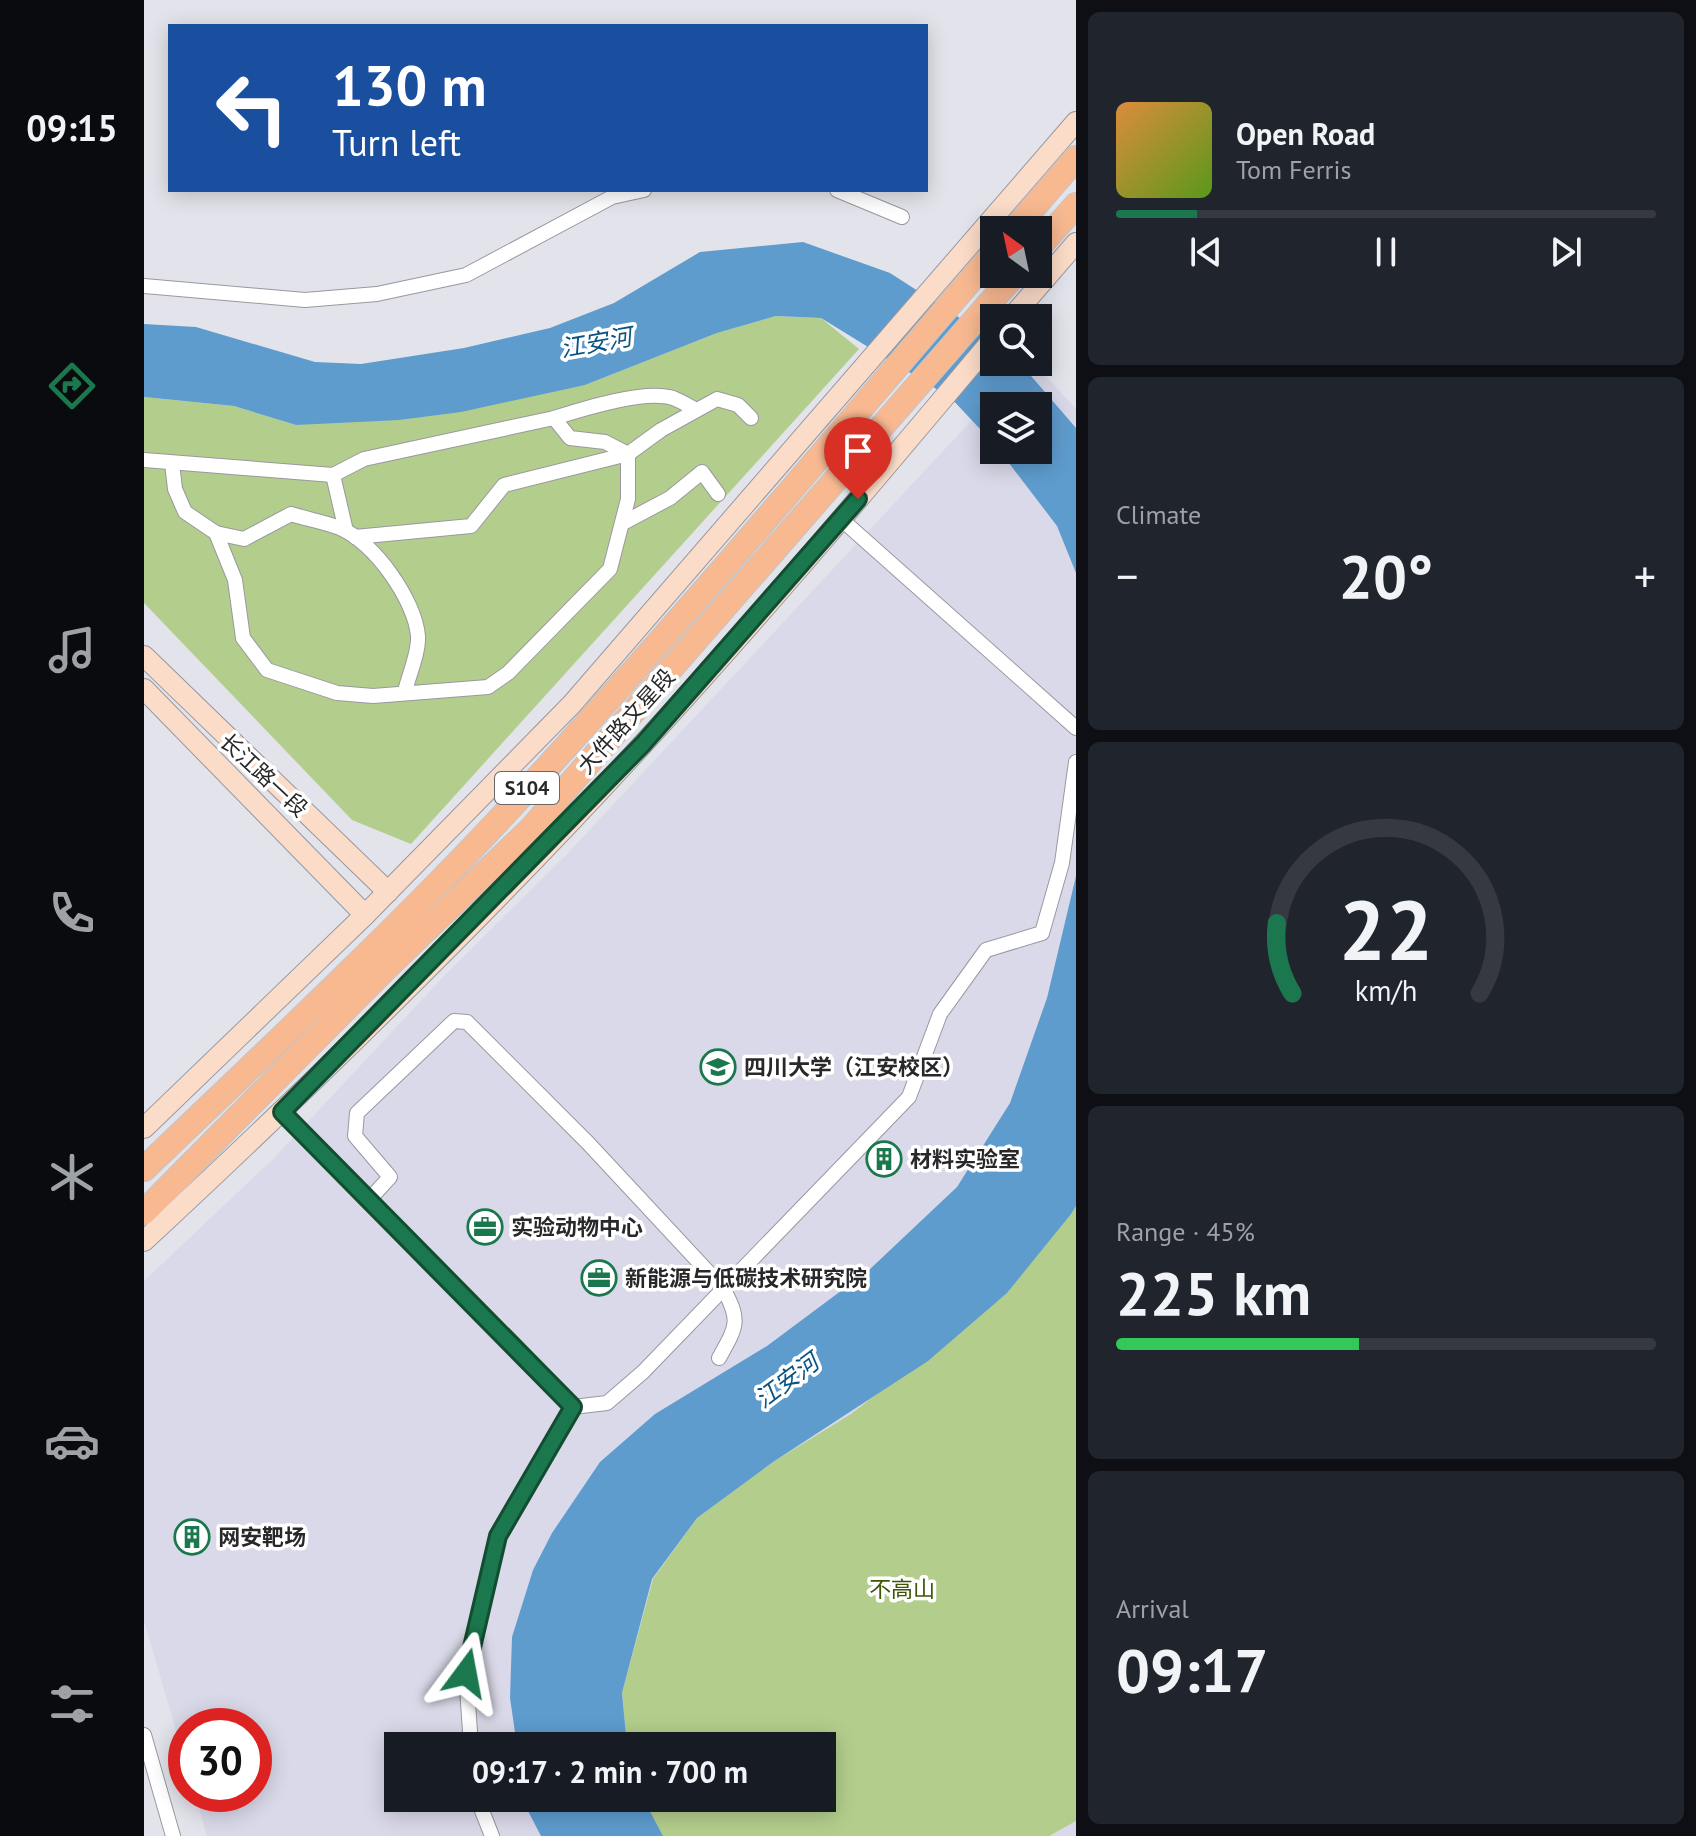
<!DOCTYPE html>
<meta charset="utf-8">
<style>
body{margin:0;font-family:"PT Sans","Noto Sans SC",sans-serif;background:#20242c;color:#f1f3f6;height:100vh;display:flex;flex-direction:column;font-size:30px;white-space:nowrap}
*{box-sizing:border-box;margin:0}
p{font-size:26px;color:#9ea1a6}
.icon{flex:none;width:44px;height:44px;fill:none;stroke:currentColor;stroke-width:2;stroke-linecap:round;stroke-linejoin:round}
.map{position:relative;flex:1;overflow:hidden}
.details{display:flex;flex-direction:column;gap:12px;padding:12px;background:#0d0f14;width:620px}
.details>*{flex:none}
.guide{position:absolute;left:24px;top:24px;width:760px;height:168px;border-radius:0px;box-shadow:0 4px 20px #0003;background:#1a4fa0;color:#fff;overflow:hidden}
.needle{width:52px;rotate:327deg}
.tools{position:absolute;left:836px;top:216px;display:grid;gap:16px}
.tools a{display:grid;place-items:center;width:72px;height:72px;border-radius:0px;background:#171b24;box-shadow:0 4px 20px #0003;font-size:40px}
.speed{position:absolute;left:24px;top:1708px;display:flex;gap:16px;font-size:40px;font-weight:700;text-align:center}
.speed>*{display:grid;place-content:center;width:104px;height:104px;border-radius:50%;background:#171b24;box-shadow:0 4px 20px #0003;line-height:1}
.speed .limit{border:12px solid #d22;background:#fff;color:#111}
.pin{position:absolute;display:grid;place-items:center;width:68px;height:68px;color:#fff;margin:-82px -34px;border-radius:50% 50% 50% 0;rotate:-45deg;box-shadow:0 0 8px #0007}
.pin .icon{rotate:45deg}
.me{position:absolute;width:88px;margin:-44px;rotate:13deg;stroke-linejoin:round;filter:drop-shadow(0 0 6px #0008)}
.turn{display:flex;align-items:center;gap:28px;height:168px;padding:0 32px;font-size:36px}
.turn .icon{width:104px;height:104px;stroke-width:2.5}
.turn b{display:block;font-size:56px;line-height:68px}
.big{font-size:60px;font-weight:600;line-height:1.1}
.details .card{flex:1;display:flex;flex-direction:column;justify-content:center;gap:12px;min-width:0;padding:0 28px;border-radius:12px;background:#20242c}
.details .dial{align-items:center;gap:0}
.dial svg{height:208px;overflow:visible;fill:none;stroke:#363941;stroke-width:7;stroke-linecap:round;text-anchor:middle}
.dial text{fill:#f1f3f6;stroke:none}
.song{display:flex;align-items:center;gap:24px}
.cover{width:96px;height:96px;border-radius:12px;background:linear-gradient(135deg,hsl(30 70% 55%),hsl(90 70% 35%))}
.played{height:8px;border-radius:4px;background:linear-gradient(90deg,#1b774d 15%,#363941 15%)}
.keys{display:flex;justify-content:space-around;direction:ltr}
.heat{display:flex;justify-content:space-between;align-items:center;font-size:44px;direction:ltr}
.charge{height:12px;border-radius:6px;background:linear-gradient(90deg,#34c759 45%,#363941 0)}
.trip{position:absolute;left:240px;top:1732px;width:452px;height:80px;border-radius:0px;background:#171b24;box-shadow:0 4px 20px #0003;font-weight:600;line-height:80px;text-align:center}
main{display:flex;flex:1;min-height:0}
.tab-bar{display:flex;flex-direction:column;width:144px;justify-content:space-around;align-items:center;background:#090b0e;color:#9ea1a6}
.tab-bar .icon{width:56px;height:56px}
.tab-bar .selected{color:#1b774d}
.tab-bar b{font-size:36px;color:#f1f3f6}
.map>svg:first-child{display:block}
.built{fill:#dad9e9;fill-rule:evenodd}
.green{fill:#b3ce8c}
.water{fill:#5e9cce}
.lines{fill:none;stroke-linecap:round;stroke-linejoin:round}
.street-casing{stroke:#9998a0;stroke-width:16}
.secondary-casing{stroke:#9998a0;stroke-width:22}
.primary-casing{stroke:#c3c3c4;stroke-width:26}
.street{stroke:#fff;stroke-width:14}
.secondary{stroke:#fbdcc8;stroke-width:20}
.primary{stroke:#f8b991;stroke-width:24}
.route-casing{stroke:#124d32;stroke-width:20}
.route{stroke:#1b774d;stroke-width:14}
.labels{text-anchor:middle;stroke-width:7;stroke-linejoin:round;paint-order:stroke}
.shield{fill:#fff;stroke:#68686b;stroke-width:2}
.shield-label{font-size:20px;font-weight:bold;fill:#28282b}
.street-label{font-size:22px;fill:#28282b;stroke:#fff}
.poi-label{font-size:22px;font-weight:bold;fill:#28282b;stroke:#fff;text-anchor:start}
.park-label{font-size:22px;fill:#3d5504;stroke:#fff}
.water-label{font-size:24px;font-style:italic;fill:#085383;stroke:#fff}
</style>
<main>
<nav class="tab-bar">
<b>09:15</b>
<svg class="icon selected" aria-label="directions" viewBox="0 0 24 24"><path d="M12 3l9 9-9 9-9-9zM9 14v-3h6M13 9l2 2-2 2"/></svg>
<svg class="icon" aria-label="music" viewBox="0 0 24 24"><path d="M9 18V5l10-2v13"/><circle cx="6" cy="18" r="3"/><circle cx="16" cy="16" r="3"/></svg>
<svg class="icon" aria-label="phone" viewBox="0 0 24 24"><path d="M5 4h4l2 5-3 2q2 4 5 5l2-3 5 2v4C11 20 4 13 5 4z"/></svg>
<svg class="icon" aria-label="climate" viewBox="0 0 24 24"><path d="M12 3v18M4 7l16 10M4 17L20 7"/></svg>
<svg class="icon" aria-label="car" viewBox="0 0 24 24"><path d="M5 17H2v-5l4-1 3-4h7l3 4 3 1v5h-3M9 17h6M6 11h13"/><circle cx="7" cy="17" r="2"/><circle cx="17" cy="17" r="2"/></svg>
<svg class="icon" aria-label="filters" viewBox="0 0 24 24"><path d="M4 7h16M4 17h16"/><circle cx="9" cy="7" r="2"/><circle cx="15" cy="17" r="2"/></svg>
</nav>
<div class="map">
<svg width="932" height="1836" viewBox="0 0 932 1836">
<rect width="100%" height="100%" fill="#e3e3eb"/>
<path class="built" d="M882,362H889L932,409V1836H63L51,1794H110V1726H42V1765L0,1621V1281L131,1157L299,977L424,853ZM850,406H894V450H850ZM254,1746H678V1798H254Z"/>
<g class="green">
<polygon points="632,316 677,318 715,349 267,844 208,820 0,603 0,397 90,406 152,425 441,385 573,333"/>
<polygon points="932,1206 932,1821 905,1836 519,1836 499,1798 678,1798 678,1746 483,1746 478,1693 509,1579 553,1518 629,1462 707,1414 863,1293"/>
</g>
<g class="water">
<polygon points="659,242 746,273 850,340 850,362 875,362 932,428 932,573 913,526 855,450 894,450 894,406 850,406 850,444 807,398 677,318 632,316 573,333 441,385 317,412 255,420 152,425 90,406 0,397 0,324 52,327 171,362 217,364 320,348 406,328 470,303 556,252"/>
<polygon points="932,876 932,1206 927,1214 863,1293 784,1361 629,1462 553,1518 508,1579 478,1693 483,1746 373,1746 366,1698 368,1637 389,1570 408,1533 456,1462 511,1414 623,1346 725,1270 813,1187 866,1103 903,998"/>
<polygon points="382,1798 499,1798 519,1836 397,1836 384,1811"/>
</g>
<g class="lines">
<defs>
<g id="street">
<polyline points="693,190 758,217"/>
<polyline points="0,286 161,300 233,294 322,275 468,197 500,190"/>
<path d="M410,418C438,409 501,389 529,398C537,401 545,406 552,410"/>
<polyline points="0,460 189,475 220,459 410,418 426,438 461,442 484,454"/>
<polyline points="28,463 31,489 41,512 72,533 91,580 99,638 123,670 193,693 229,696 344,687 364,673 466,569 484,499 484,454 517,430 573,399 594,405 607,418"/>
<polyline points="189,475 202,531"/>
<polyline points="697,519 932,728"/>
<polyline points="479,523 526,498 558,472 574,494"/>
<path d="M72,533L100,539L147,514C163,519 180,522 196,528C230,542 271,600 274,636C275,652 265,675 261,691"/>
<polyline points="211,537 327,526 360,485 484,454"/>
<polyline points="138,1112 429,1407 354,1536 322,1673 327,1746"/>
<path d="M225,1200L246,1177L211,1136L213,1113L310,1021L323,1022L444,1143L579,1288C597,1321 593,1326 575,1358"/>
<polyline points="429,1407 463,1403 499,1372 765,1097 796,1014 842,950 898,933 918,863 932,762"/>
<polyline points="0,1735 29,1836"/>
<polyline points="333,1798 348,1836"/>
</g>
<g id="secondary">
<polyline points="867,318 932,243"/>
<polyline points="0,656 244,892"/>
<polyline points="0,689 221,915"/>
<polyline points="0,1128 221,915 428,704 932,122"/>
<path d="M0,1241C172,1081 341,917 499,744C620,612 735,475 850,338"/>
</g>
<g id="primary">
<polyline points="870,230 932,158"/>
<polyline points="894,248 932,205"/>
<path d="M0,1169C124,1050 250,933 367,807C533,627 690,439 850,253"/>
<polyline points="0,1212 244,966 387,829 871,274"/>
</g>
</defs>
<use href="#street" class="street-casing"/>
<use href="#secondary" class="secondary-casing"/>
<use href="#primary" class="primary-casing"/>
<use href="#street" class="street"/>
<use href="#secondary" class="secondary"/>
<use href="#primary" class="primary"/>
</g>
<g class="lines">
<defs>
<polyline id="route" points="322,1673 354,1536 429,1407 138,1112 499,744 714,499"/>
</defs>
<use href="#route" class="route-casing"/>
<use href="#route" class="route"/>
</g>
<defs>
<symbol id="university-ring" viewBox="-11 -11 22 22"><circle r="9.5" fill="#fff" stroke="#1b774d" stroke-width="1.5"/><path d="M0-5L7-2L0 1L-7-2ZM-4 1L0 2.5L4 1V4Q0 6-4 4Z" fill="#1b774d"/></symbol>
<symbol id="building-ring" viewBox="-11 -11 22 22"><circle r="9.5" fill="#fff" stroke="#1b774d" stroke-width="1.5"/><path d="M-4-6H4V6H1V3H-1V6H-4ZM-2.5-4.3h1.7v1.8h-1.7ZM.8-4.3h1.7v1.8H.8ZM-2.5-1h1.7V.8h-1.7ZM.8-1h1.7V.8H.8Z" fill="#1b774d"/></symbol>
<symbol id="office-ring" viewBox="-11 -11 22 22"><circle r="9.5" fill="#fff" stroke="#1b774d" stroke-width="1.5"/><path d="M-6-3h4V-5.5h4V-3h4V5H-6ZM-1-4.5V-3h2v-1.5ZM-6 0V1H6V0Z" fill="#1b774d"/></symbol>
</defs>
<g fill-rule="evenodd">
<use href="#university-ring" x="554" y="1047" width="40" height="40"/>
<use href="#building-ring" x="720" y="1139" width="40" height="40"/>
<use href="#office-ring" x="321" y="1207" width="40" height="40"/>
<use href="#office-ring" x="435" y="1258" width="40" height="40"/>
<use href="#building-ring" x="28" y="1517" width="40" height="40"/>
</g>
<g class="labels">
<rect class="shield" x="351" y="772" width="64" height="32" rx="6"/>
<g class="shield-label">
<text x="383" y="795">S104</text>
</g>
<g class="street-label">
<text transform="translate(482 721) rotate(-48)" y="8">大件路文星段</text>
<text transform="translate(120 775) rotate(43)" y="8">长江路一段</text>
</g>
<g class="poi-label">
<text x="600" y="1075">四川大学（江安校区）</text>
<text x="766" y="1167">材料实验室</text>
<text x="367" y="1235">实验动物中心</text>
<text x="481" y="1286">新能源与低碳技术研究院</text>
<text x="74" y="1545">网安靶场</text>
</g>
<g class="park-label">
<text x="758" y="1597">不高山</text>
</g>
<g class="water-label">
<text transform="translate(452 343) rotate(-10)" y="8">江安河</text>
<text transform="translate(643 1381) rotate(-37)" y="8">江安河</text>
</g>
</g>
</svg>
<div class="tools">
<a><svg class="needle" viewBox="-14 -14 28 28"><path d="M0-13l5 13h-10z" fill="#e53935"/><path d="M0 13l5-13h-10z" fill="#9ea1a6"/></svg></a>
<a><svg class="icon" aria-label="search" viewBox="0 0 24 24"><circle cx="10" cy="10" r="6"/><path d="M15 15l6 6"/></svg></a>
<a><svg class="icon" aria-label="layers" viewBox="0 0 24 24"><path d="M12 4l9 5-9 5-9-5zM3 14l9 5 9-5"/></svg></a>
</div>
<div class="speed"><div class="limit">30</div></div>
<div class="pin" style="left:714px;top:499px;background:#d93025"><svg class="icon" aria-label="arrive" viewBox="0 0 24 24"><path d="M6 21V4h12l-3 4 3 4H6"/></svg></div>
<svg class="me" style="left:322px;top:1673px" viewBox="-20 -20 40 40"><path d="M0-17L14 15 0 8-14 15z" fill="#1b774d" stroke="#fff" stroke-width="4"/></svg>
<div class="trip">09:17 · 2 min · 700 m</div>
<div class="guide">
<div class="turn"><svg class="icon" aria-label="left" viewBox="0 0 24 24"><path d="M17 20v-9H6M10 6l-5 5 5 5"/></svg><div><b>130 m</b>Turn left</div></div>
</div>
</div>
<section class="details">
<div class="card">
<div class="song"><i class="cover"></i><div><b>Open Road</b><p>Tom Ferris</p></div></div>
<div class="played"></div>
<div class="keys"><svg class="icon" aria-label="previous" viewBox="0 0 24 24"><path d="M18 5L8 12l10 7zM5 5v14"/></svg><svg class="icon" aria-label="pause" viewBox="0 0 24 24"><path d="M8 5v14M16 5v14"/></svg><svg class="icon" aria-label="next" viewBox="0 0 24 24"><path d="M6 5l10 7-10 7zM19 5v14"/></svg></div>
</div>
<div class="card"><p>Climate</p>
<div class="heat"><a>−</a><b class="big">20°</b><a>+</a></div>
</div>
<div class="card dial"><svg viewBox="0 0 100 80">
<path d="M14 69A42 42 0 1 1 86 69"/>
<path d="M14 69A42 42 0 0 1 8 42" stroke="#1b774d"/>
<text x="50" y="56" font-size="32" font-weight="700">22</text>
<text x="50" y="72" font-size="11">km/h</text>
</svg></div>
<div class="card"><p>Range · 45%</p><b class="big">225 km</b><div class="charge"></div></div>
<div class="card"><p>Arrival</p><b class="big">09:17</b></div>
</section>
</main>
